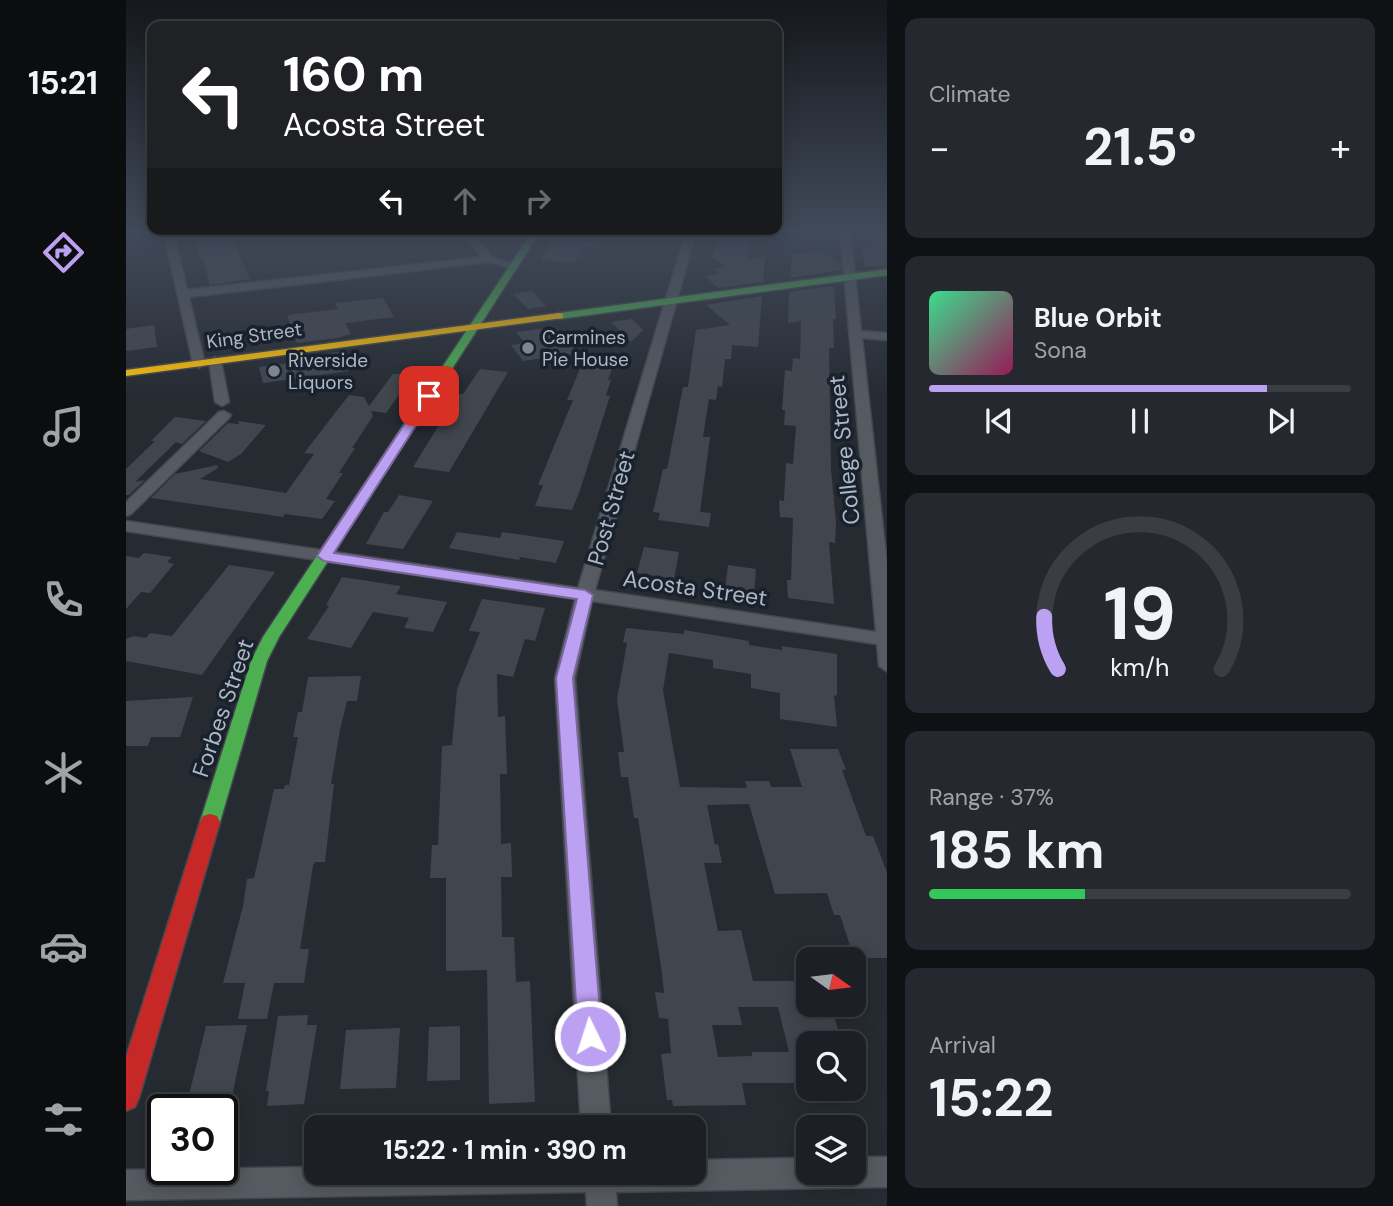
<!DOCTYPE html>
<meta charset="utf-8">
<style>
body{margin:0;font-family:"DM Sans",sans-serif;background:#25282e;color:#f1f3f6;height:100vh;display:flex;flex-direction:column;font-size:26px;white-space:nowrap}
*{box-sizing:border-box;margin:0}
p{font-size:23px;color:#a0a3a7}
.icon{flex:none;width:38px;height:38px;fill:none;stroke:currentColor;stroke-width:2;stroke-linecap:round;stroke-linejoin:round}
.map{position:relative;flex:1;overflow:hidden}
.drawer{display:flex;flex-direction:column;gap:18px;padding:18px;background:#0f1215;width:506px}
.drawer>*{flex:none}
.banner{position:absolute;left:21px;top:21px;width:635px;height:214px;border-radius:14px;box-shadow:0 4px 18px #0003,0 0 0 2px #3a3e43;background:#202124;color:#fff;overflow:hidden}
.needle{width:46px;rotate:104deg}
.tools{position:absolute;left:670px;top:947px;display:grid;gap:14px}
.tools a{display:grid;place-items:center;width:70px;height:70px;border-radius:14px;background:#1c2026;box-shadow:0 4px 18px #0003,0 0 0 2px #3a3e43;font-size:35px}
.speed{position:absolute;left:21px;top:1094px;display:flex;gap:14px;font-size:35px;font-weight:700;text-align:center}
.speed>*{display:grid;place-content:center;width:91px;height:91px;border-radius:50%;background:#1c2026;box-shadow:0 4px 18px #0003,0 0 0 2px #3a3e43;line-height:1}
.speed .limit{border:4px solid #111;border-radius:10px;background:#fff;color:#111}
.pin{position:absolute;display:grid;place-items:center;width:60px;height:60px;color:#fff;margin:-30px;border-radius:14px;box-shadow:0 4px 10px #0006}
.me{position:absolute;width:77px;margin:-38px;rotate:356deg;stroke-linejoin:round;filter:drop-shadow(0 0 5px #0008)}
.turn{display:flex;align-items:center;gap:24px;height:147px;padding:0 21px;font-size:32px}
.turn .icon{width:91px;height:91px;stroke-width:2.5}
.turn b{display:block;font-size:49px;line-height:60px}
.lanes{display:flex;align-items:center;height:66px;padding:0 21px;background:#0003;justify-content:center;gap:35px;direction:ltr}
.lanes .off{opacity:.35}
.big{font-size:52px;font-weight:700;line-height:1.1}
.drawer .tile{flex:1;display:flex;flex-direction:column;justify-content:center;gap:10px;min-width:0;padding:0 24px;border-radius:14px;background:#25282e}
.drawer .dial{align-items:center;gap:0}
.dial svg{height:182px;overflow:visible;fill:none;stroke:#3a3e43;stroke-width:7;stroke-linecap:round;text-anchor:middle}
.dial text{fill:#f1f3f6;stroke:none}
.song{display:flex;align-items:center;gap:21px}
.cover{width:84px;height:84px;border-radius:10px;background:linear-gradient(135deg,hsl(150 70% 55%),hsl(330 70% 35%))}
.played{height:7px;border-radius:4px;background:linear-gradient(90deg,#bca0f2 80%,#3a3e43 80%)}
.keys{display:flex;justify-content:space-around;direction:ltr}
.heat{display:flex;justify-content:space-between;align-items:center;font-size:38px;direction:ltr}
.charge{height:10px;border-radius:5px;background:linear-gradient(90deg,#34c759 37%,#3a3e43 0)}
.trip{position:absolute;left:178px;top:1115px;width:402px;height:70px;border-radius:14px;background:#1c2026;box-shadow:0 4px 18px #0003,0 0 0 2px #3a3e43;font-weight:700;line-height:70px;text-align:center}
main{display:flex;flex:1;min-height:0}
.tab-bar{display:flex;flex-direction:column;width:126px;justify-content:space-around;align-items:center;background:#0b0d0f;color:#a0a3a7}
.tab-bar .icon{width:49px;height:49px}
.tab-bar .selected{color:#bca0f2}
.tab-bar b{font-size:32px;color:#f1f3f6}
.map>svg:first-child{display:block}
.building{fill:#41464e;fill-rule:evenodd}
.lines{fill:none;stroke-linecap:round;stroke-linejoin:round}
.street-casing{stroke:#43474f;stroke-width:3}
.fast-casing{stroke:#43474f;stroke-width:3}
.slow-casing{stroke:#43474f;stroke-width:3}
.jam-casing{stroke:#43474f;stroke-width:3}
.street{fill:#565a61;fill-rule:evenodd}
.fast{fill:#4caf50;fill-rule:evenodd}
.slow{fill:#ffc107;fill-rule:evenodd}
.jam{fill:#c62828;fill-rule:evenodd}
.route{fill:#bca0f2;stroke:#7a689d;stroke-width:2}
.poi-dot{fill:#7e8692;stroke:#19212d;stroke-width:2.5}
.labels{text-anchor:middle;stroke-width:7;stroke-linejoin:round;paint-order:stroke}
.far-street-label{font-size:19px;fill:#aeb7c5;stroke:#19212d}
.far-poi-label{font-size:19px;fill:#aeb7c5;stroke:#19212d;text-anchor:start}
.street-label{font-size:23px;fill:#aeb7c5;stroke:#19212d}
</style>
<main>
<nav class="tab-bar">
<b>15:21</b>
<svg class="icon selected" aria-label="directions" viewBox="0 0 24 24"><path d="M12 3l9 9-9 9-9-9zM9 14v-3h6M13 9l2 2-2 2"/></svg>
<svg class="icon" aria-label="music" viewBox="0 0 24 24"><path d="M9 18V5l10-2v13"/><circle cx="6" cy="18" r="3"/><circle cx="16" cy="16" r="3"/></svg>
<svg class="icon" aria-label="phone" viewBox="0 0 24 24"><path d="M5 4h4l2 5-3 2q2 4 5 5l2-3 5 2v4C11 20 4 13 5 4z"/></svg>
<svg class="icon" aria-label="climate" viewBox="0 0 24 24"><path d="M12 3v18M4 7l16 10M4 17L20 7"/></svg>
<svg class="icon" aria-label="car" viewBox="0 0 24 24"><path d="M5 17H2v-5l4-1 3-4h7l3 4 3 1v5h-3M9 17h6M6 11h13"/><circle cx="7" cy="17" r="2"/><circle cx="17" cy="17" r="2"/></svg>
<svg class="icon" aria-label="filters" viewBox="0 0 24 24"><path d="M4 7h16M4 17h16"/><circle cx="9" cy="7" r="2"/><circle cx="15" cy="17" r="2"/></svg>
</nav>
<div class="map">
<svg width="762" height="1206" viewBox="0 0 762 1206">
<rect width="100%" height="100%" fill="#262b32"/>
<g class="building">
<polygon points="65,229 102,229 124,279 84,285 77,258 75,258"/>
<polygon points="431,229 458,229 481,233 474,248 456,246 448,263 415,260"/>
<polygon points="595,229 621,229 621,235 624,236 622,259 639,257 637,282 593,288 578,276 593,274 586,269 599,267 586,258"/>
<polygon points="745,234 762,235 762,265 739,267 736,248 747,249"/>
<polygon points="693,251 715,264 715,270 664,278 666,255"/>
<polygon points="705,286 708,288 710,319 707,319 708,348 703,348 705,469 710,523 709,543 703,542 708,604 662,598 661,580 665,580 667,518 654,517 653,500 658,501 660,463 667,464 670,426 658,425 659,410 656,410 659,370 666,371 667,358 674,359 675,321 662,323 663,292"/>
<polygon points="406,291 420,306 402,309 387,294"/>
<polygon points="636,296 632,347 606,345 605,359 599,359 596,387 592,386 590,400 583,399 577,437 584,437 574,512 585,513 583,527 532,520 534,513 527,512 537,469 541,469 557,387 562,387 570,330 604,325 580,305"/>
<polygon points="257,298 268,317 219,323 225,334 211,338 171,343 161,315 212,309 209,303"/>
<polygon points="506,319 517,330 505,342 485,322"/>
<polygon points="28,325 31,347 0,351 0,329"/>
<polygon points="428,327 452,353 397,361 385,345 399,343 390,332"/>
<polygon points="218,351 223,371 137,383 133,367 178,361 176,357"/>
<polygon points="459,357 489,360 482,380 485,380 480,395 484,396 454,490 446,510 409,506 417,485 412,485 447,400 441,400"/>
<polygon points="354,369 382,372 323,472 287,467 332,394 337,394"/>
<polygon points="267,374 275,374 280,385 260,413 245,411 247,416 226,448 229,448 213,473 217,473 200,499 209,501 196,519 159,514 157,517 25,498 49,474 91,465 92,468 74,479 160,493 188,454 178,453 223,395 238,397 243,406"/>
<polygon points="49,417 80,421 56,444 50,442 9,482 19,480 3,495 0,495 0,469 29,441 25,441"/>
<polygon points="112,421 140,425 115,454 102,462 73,451 102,423 113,424"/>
<polygon points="273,495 307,501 277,549 240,544 258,512 262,512"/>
<polygon points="331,532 374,538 376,532 438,541 430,563 394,557 393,560 323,548"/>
<polygon points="518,547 553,552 548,579 511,573"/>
<polygon points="18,553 46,557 41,562 48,564 24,593 15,592 0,609 0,556 13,558"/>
<polygon points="103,565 149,572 76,675 0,661 0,639 8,636 20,638 24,633 46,636"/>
<polygon points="602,565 630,569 628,595 599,591"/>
<polygon points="216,577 275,586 270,594 321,602 307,632 278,628 283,618 247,612 225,648 181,639 203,606 200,605"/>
<polygon points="356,599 419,608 409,641 399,639 387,677 371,674 372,717 379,716 381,774 374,774 375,844 385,843 386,877 375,877 376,937 388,937 390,982 404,981 409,1102 363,1104 361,970 320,971 320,878 304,878 306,845 312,845 316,746 326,745 331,689 354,632 343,631"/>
<path d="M500,628L558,634V630L623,641V645L656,650V646L711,654V696L708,695L711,727L654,719V693L625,688V674L587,668V660L543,653L537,690L554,787L621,788L619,781H643L645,787H676L664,749H712L720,770H716L740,836H747L762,875V958H728L714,915H708L701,893L649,894L623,804L581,805L589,845L592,844L596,863H578L592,931L615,930L627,981H671L679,1013H707L716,1043H682V1083H616L620,1105L547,1106L546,1100H541L535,1054L545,1053L542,1019L533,1018L529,992L538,993L536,973L512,818H508L502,777H495L492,752H498L491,699L501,643L497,642ZM612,1007H652L663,1052H626V1056L592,1057L586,1025H616Z"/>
<polygon points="235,676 231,701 221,701 214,730 205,784 208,784 199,862 189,862 187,866 174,949 183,949 178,983 148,983 141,1019 112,1019 119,983 97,983 117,906 121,879 128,878 148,789 158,789 159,785 163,785 172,737 167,737 172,712 176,712 182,677"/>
<polygon points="67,697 54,737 25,737 22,746 0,746 0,701"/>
<polygon points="182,1015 181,1025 191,1025 178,1104 141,1106 143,1091 140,1091 152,1016"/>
<polygon points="121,1025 104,1106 60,1107 80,1026"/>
<polygon points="334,1026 334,1080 301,1081 303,1027"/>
<polygon points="274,1028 270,1088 214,1089 220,1030"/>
</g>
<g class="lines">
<defs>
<g id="street">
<polygon points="37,229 47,229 61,290 356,257 333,229 342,229 366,257 393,266 388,269 363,262 63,297 79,364 73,368 67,364"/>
<polygon points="561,229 571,229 469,590 750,632 714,229 724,229 735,331 762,333 762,340 736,338 762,573 762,672 753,666 751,644 466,601 449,678 485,1127 455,1127 429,678 449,599 0,531 0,521 452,588"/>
<polygon points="89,357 95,361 103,402 96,406 89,402 83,361"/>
<polygon points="98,411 105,415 103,418 5,514 0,516 0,502 93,412"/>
<polygon points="728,1157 762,1157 762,1187 490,1192 491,1206 461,1206 460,1192 0,1200 0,1170 191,1167 191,1172 569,1172 569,1160 682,1158 682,1172 728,1172"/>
</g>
<g id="fast">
<polygon points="408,229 416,229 153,637 141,661 94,822 91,828 84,830 77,828 74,822 125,661 137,637"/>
<polygon points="762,269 762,275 433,319 428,316 433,313"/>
</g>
<polygon id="slow" points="433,313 437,314 437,318 0,376 0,370"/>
<polygon id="jam" points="84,814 91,816 94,822 13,1098 9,1107 0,1111 0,1057 74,822 77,816"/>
</defs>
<use href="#street" class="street-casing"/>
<use href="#fast" class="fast-casing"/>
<use href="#slow" class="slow-casing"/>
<use href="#jam" class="jam-casing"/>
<use href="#street" class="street"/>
<use href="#fast" class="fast"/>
<use href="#slow" class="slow"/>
<use href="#jam" class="jam"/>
</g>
<linearGradient id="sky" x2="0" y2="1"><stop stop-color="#15181c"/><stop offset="0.58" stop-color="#414a5a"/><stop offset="1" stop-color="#414a5a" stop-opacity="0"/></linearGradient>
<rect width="762" height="398" fill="url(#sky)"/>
<polygon class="route" points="303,392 309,396 208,553 459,590 467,595 447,678 476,1036 473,1045 464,1048 455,1045 452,1036 430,678 451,599 198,561 191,556 297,396"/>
<g class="poi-dot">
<circle cx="402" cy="348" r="7"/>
<circle cx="148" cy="371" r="7"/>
</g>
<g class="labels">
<g class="far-street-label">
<text transform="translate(128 335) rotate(-8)" y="7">King Street</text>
</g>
<g class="far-poi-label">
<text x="416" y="344">Carmines<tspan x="416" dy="22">Pie House</tspan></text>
<text x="162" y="367">Riverside<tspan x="162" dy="22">Liquors</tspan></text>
</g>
<g class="street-label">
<text transform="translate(718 450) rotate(-96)" y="8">College Street</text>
<text transform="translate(485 508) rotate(-74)" y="8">Post Street</text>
<text transform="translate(569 588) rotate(8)" y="8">Acosta Street</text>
<text transform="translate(97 708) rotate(-71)" y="8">Forbes Street</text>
</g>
</g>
</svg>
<div class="tools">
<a><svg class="needle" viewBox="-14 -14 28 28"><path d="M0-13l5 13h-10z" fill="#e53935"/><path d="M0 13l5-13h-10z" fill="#a0a3a7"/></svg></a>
<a><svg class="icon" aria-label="search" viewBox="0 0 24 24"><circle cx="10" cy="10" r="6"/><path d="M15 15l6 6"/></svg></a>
<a><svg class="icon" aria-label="layers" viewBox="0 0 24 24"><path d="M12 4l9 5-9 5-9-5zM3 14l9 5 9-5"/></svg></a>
</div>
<div class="speed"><div class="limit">30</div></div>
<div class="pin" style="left:303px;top:396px;background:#d93025"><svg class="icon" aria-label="arrive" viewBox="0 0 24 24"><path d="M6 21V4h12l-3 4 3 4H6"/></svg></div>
<svg class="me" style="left:464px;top:1036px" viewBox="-20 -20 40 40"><circle r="17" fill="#bca0f2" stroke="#fff" stroke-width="3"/><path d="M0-11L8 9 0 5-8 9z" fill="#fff"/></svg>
<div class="trip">15:22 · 1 min · 390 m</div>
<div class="banner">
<div class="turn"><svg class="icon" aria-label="left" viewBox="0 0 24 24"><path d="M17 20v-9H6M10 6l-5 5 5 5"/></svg><div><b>160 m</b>Acosta Street</div></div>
<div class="lanes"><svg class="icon" aria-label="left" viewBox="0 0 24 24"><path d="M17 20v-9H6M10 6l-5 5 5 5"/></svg><svg class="icon off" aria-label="ahead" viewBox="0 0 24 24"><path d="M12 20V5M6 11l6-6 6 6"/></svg><svg class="icon off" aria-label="right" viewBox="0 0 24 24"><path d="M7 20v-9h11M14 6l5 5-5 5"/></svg></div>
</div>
</div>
<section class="drawer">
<div class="tile"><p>Climate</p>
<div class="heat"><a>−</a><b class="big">21.5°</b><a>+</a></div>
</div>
<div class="tile">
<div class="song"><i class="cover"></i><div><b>Blue Orbit</b><p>Sona</p></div></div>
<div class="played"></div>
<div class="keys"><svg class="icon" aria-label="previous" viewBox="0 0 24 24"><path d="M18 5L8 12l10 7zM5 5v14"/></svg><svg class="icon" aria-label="pause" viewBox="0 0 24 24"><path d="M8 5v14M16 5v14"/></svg><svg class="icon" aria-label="next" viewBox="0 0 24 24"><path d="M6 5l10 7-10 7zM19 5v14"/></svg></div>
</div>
<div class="tile dial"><svg viewBox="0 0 100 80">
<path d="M14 69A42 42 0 1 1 86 69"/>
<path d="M14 69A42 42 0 0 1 8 46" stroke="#bca0f2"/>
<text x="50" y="56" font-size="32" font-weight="700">19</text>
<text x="50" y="72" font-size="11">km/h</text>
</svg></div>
<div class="tile"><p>Range · 37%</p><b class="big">185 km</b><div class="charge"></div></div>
<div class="tile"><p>Arrival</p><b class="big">15:22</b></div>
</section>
</main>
